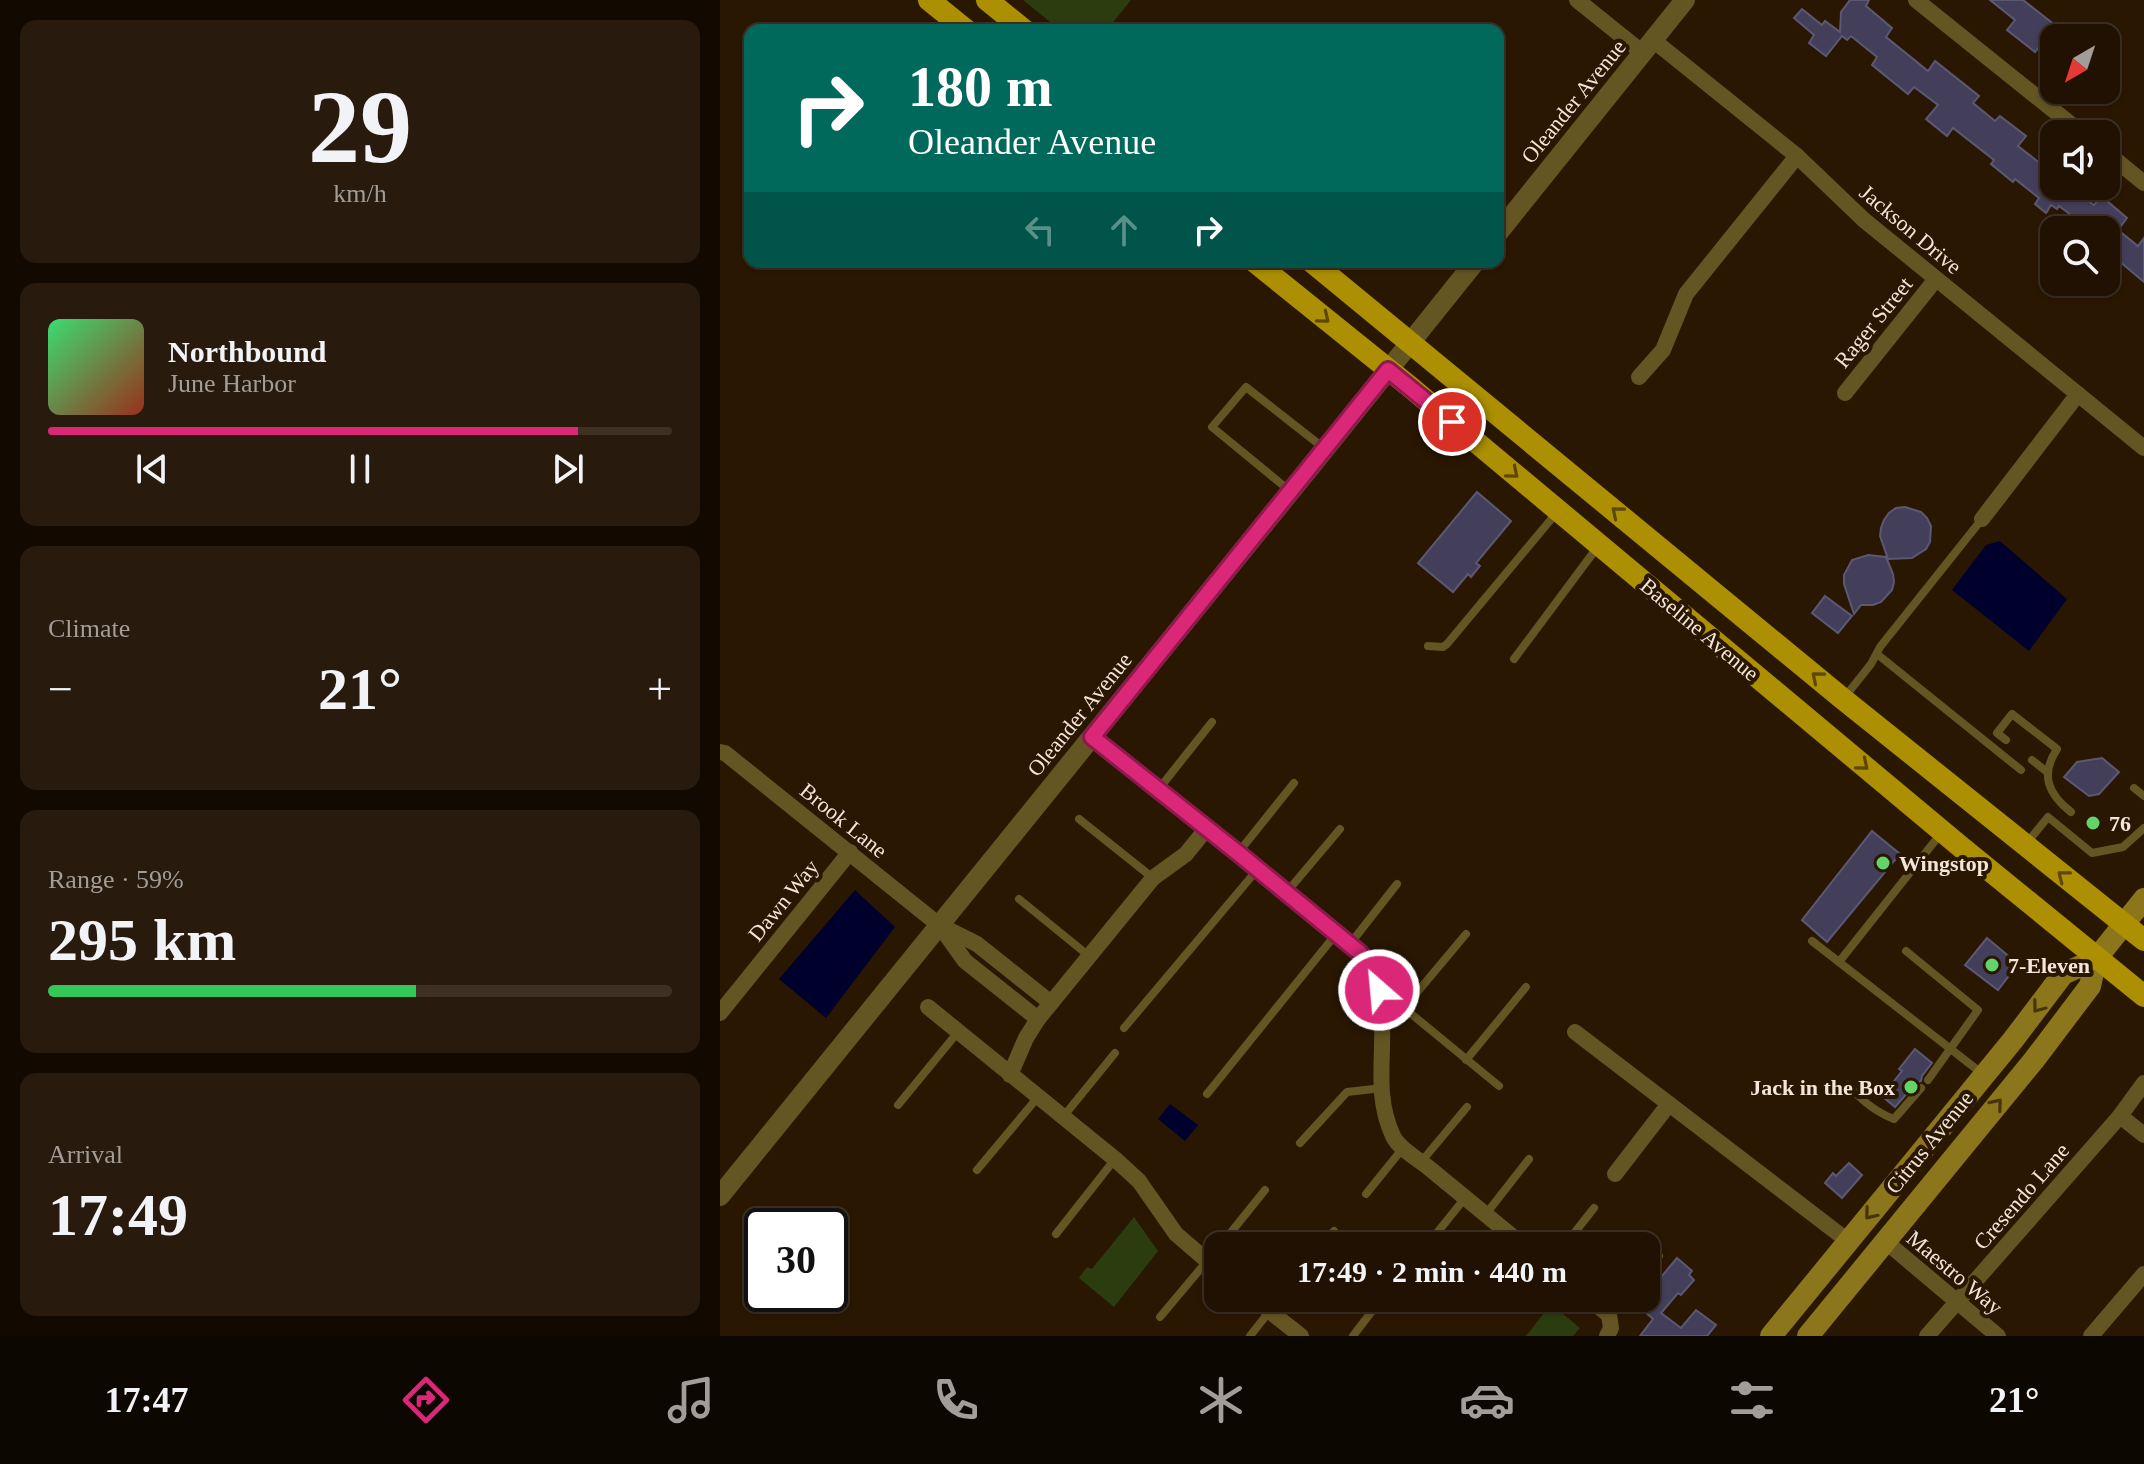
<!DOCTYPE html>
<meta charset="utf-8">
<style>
body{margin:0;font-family:Georgia,serif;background:#281a0c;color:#f1f3f6;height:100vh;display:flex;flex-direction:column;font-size:30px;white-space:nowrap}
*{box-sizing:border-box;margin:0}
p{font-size:26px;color:#a29d99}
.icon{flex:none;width:44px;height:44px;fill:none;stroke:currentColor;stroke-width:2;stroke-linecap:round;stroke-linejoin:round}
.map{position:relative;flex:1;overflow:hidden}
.side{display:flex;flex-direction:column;gap:20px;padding:20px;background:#120901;width:720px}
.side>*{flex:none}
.guide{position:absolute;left:24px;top:24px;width:760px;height:244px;border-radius:16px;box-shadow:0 2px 6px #0004,0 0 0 2px #3d3124;background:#00695c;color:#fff;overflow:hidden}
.needle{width:52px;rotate:219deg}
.controls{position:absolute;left:1320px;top:24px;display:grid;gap:16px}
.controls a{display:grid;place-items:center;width:80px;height:80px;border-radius:16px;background:#201102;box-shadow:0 2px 6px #0004,0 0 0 2px #3d3124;font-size:40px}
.speed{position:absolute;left:24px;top:1208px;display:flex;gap:16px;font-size:40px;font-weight:700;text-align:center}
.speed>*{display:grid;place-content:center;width:104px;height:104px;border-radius:50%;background:#201102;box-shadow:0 2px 6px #0004,0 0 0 2px #3d3124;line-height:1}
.speed .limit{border:4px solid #111;border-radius:12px;background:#fff;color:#111}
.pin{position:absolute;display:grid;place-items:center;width:68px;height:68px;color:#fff;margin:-34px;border:4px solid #fff;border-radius:50%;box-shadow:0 2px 8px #0007}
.me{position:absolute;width:88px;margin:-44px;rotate:333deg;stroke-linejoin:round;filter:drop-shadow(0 0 6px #0008)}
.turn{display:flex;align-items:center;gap:28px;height:168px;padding:0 32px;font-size:36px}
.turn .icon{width:104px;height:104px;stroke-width:2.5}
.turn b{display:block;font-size:56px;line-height:68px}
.lanes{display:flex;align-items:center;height:76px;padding:0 32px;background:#0003;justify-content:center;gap:40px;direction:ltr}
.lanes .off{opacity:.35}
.big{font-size:60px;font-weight:700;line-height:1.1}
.side .tile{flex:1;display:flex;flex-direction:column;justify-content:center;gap:12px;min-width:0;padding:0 28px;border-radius:16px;background:#281a0c}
.side .dial{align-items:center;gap:0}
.dial b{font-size:104px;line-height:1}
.song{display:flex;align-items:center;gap:24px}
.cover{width:96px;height:96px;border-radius:12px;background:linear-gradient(135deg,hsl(140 70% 55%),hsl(10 70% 35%))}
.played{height:8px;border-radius:4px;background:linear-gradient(90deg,#db2777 85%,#3d3124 85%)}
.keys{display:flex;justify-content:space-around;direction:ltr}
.heat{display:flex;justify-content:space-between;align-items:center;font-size:44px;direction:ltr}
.charge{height:12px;border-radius:6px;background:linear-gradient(90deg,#34c759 59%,#3d3124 0)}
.trip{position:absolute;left:484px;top:1232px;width:456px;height:80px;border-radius:16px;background:#201102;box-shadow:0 2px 6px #0004,0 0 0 2px #3d3124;font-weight:700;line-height:80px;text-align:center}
.tab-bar{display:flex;height:128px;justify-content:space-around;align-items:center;background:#0d0701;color:#a29d99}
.tab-bar .icon{width:56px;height:56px}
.tab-bar .on{color:#db2777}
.tab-bar b{font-size:36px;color:#f1f3f6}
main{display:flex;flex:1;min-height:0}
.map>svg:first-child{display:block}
.green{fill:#2b3d0f}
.water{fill:#00002d}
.building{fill:#433f5b;stroke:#5b5874;stroke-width:2}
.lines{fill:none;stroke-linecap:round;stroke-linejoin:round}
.service{stroke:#635623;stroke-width:8}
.minor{stroke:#635623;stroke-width:16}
.tertiary{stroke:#635623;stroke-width:20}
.secondary{stroke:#8c761b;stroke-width:22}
.primary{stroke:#ac8f02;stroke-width:22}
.oneway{stroke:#5e4702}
.oneway2{stroke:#47340a}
.route-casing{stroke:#8e194d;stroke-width:20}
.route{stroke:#db2777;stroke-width:14}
.poi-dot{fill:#63d469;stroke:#2a1702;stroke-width:3}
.labels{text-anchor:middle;stroke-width:8;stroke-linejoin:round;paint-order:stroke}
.street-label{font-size:22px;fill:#f3e5d8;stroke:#2a1702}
.poi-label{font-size:22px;font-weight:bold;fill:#f3e5d8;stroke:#2a1702;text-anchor:start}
</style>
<main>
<section class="side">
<div class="tile dial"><b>29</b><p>km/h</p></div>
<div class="tile">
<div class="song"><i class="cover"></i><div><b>Northbound</b><p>June Harbor</p></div></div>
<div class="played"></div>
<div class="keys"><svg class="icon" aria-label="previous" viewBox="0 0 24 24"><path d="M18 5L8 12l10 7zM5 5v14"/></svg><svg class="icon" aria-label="pause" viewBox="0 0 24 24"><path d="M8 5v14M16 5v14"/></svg><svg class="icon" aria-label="next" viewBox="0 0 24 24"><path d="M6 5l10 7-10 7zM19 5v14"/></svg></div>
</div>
<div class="tile"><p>Climate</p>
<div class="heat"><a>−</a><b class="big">21°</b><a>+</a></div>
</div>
<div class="tile"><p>Range · 59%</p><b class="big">295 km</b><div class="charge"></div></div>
<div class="tile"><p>Arrival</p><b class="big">17:49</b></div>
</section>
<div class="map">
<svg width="1424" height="1336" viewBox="0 0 1424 1336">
<rect width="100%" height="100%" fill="#2a1702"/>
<g class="green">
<polygon points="303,0 411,0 387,30 340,30"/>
<polygon points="414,1217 438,1251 394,1307 359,1278 367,1267 372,1269"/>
<polygon points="831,1304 860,1328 853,1336 806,1336"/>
</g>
<g class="water">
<polygon points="1280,541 1347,599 1309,651 1232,590 1266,545"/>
<polygon points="135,890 175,927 106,1018 59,979"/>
<polygon points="450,1104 478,1125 465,1141 438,1119"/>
</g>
<g class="building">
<polygon points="1130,0 1149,0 1146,6 1172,28 1166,37 1208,71 1215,61 1259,96 1253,103 1275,121 1280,116 1306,136 1298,146 1321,164 1334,146 1334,186 1349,186 1374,205 1381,196 1407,218 1398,230 1418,246 1424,238 1424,282 1386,250 1386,230 1371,230 1339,206 1337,209 1331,205 1326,213 1315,204 1319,198 1295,179 1293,182 1271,164 1274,160 1233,128 1227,136 1206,119 1218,105 1194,87 1188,94 1152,65 1157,57 1131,36 1127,40 1122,36 1106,56 1089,43 1094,35 1074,18 1082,9 1102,25 1105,21 1120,32 1121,12"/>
<polygon points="1270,0 1303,0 1340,29 1344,23 1363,38 1334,38 1334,51 1323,42 1315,52 1287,30 1295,20"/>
<polygon points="757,492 791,521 756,563 760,566 751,577 748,574 733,592 698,563"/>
<polygon points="1185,507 1201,512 1207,518 1211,526 1210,542 1206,549 1192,558 1168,559 1160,536 1161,528 1164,520 1169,513 1176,508"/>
<polygon points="1148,555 1166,557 1173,574 1174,582 1172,590 1161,602 1153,605 1141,605 1134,614 1124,584 1124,575 1132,560"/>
<polygon points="1105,596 1132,616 1118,633 1092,613"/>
<polygon points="1382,758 1399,772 1379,794 1369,796 1344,777 1357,762"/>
<polygon points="1152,831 1180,854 1107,942 1082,920"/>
<polygon points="1267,938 1298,964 1278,990 1245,965"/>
<polygon points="1195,1049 1212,1063 1202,1076 1201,1081 1196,1083 1175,1107 1162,1096 1182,1071 1179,1069"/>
<polygon points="1129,1163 1142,1175 1122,1198 1105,1183 1113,1173 1116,1176"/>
<polygon points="957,1258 972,1271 969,1275 974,1280 961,1295 958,1293 941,1313 961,1328 976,1310 996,1325 987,1336 920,1336 933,1319 917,1305 923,1298 926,1298 926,1295"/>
</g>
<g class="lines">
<g class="service">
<polyline points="570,491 492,427 526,387 605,449"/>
<polyline points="708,646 723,647 727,644 838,511"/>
<polyline points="1157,654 1301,770"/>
<polyline points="794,659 879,545"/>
<polyline points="1124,698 1151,664 1160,647 1262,519"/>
<path d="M1286,740L1277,733L1292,714L1337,749C1320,775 1328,794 1351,812"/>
<polyline points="1312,760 1327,772"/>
<polyline points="1414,788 1424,796"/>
<polyline points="438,790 492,722"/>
<polyline points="359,819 433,878"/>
<polyline points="1222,832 1119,962 1264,1075"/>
<polyline points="1306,844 1328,817 1372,853 1403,847 1424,828"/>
<polyline points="518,853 574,783"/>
<polyline points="566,893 620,829"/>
<polyline points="299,899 369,956"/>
<polyline points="1092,941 1119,962"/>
<polyline points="630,944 677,884"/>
<polyline points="1186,951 1258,1010 1208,1080"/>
<polyline points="684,1008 746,934"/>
<polyline points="662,1010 684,1008 779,1086"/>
<polyline points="404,1028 537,870"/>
<polyline points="746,1060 806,987"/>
<path d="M1128,1085C1141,1100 1155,1112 1174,1119L1201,1088"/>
<polyline points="487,1094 616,934"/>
<polyline points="178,1105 238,1032"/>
<polyline points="343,1117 395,1053"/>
<polyline points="580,1143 627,1092 662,1088"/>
<polyline points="701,1162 747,1107"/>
<polyline points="257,1170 318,1097"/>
<polyline points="646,1194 683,1148"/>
<polyline points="766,1214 809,1159"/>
<polyline points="336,1234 395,1159"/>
<polyline points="708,1244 745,1198"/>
<polyline points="500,1246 545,1190"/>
<polyline points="601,1246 614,1231"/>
<polyline points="844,1246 874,1208"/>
<polyline points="926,1271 939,1256"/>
<polyline points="889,1315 904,1298"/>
<polyline points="440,1317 498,1248"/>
<polyline points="530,1336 560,1298"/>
<polyline points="633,1336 662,1298"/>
</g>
<g class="minor">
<polyline points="857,0 923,53"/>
<polyline points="1196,0 1363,134"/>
<polyline points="933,40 1077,156 1144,220 1424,448"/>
<polyline points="1386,152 1424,183"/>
<polyline points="919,377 943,350 966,294 1077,156"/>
<polyline points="1125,393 1216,279"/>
<polyline points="1262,519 1358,394"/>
<path d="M372,737L518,853L640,953C684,1015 644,1075 673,1136C679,1149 698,1159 709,1168C741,1194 772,1220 804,1246"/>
<polyline points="0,752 5,753 219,925 257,944 331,1003"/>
<polyline points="220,926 245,961 318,1019"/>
<polyline points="208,1007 395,1159 419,1181 456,1234 498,1270"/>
<polyline points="0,1013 130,852"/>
<polyline points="855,1032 1128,1241"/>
<polyline points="290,1075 306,1038 318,1019 433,878 466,854 487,828"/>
<polyline points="1400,1116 1424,1135"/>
<polyline points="895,1174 949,1104"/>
<polyline points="1165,1241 1278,1336"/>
<polyline points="533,1298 581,1336"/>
<polyline points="868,1298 889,1315 891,1328 887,1336"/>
<polyline points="1207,1336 1400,1116 1424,1083"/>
<polyline points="1371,1336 1424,1274"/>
</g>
<g class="tertiary">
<polyline points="778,233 965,0"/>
<polyline points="0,1196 605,449 755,262"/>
</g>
<g class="secondary">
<polyline points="1051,1336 1293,1040 1343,974 1376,959 1424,899"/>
<polyline points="1088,1336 1314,1060 1370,986 1376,959"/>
</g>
<g class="primary">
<polyline points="209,0 246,30"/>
<polyline points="267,0 304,30"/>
<polyline points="535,262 689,386 1241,847 1424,996"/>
<polyline points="592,262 1123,699 1424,940"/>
</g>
</g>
<defs><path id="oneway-chevron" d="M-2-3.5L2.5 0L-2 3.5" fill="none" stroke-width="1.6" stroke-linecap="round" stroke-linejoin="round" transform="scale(2)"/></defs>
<g class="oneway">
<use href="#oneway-chevron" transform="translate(604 318) rotate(39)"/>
<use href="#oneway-chevron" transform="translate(793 473) rotate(40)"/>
<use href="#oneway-chevron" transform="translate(897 512) rotate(-140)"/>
<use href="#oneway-chevron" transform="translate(1097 677) rotate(-140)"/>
<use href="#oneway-chevron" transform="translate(1143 765) rotate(40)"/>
<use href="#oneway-chevron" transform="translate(1343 876) rotate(-142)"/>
</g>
<g class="oneway2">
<use href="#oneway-chevron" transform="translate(1318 1007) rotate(127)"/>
<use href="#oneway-chevron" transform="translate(1277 1104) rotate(-50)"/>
<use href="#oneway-chevron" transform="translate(1150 1214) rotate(129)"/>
</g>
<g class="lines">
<defs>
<polyline id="route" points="659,990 652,970 640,953 518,853 372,737 668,370 732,422"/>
</defs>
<use href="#route" class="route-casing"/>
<use href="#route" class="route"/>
</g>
<g class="poi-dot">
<circle cx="1373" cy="823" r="8"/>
<circle cx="1163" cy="863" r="8"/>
<circle cx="1272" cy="965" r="8"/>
<circle cx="1191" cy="1087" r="8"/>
</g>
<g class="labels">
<g class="street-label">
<text transform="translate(853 101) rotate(-51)" y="8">Oleander Avenue</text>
<text transform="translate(1191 229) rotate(40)" y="8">Jackson Drive</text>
<text transform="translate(1153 322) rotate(-51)" y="8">Rager Street</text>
<text transform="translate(980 629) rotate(40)" y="8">Baseline Avenue</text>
<text transform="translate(359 714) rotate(-51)" y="8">Oleander Avenue</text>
<text transform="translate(124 820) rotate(39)" y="8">Brook Lane</text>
<text transform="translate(63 900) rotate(-51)" y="8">Dawn Way</text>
<text transform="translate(1209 1142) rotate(-51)" y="8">Citrus Avenue</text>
<text transform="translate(1301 1196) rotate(-49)" y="8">Cresendo Lane</text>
<text transform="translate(1235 1272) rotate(40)" y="8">Maestro Way</text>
</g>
<g class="poi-label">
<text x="1389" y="831">76</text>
<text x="1179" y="871">Wingstop</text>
<text x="1288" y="973">7-Eleven</text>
<text x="1175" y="1095" text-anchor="end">Jack in the Box</text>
</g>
</g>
</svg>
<div class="controls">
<a><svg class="needle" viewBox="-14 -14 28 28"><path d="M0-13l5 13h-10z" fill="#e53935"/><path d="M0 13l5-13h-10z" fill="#a29d99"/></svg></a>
<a><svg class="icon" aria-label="sound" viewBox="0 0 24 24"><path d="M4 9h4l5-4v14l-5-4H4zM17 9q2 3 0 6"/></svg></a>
<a><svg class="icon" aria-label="search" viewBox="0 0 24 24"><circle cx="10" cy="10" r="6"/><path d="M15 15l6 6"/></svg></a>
</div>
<div class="speed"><div class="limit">30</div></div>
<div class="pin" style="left:732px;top:422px;background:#d93025"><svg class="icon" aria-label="arrive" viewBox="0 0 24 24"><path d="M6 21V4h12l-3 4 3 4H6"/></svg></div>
<svg class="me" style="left:659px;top:990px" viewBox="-20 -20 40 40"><circle r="17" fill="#db2777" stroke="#fff" stroke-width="3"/><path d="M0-11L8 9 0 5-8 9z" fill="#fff"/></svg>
<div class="trip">17:49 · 2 min · 440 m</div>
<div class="guide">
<div class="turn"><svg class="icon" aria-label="right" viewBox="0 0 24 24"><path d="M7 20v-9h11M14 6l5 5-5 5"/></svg><div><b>180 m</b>Oleander Avenue</div></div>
<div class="lanes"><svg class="icon off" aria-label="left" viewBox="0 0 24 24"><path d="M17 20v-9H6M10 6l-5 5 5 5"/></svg><svg class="icon off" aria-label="ahead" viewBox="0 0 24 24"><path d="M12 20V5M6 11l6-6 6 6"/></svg><svg class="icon" aria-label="right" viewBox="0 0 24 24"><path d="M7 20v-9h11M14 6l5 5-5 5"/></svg></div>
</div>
</div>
</main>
<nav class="tab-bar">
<b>17:47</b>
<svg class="icon on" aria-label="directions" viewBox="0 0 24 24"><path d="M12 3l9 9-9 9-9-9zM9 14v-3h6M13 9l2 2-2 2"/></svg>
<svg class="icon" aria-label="music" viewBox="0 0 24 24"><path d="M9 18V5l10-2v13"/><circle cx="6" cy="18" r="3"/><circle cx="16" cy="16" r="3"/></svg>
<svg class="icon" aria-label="phone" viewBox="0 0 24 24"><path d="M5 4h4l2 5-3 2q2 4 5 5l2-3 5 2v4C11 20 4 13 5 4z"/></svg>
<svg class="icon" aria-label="climate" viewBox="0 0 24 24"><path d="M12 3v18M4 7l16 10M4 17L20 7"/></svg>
<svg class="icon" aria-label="car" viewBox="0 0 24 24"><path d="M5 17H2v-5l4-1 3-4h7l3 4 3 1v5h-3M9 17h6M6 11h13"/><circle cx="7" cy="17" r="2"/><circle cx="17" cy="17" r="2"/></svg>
<svg class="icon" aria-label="filters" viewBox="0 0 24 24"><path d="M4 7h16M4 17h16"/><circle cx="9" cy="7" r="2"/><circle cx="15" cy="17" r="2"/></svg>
<b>21°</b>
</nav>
